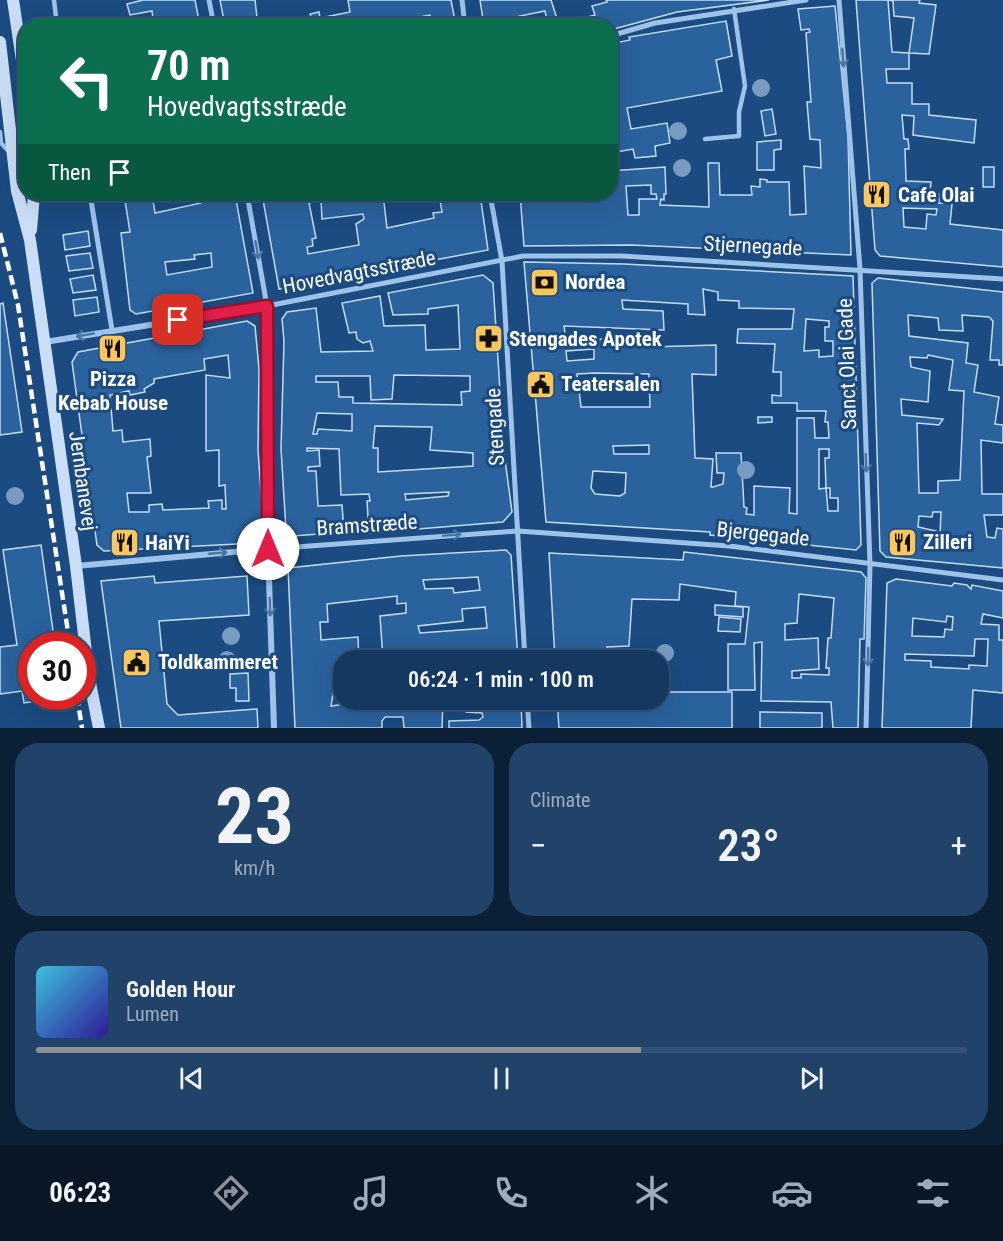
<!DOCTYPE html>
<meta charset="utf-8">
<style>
body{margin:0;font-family:"Roboto Condensed",sans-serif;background:#214369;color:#f1f3f6;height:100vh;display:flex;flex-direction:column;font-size:22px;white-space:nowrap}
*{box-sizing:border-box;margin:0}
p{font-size:20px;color:#9dacbd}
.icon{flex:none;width:33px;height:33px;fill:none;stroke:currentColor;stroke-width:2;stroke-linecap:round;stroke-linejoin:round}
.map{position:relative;height:728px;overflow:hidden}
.drawer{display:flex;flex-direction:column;gap:15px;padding:15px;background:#0b1f35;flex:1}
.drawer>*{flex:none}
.guide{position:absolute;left:18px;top:18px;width:600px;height:183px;border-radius:24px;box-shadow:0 6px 24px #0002,0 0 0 2px #335275;background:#0b6e4f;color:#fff;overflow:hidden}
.speed{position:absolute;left:18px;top:632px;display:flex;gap:12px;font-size:30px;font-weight:700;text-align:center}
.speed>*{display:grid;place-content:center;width:78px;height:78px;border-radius:50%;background:#143860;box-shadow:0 6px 24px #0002,0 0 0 2px #335275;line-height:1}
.speed .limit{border:9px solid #d22;background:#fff;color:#111}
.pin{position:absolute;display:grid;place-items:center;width:51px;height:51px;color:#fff;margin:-26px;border-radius:12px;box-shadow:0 3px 9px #0006}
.me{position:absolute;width:66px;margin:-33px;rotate:0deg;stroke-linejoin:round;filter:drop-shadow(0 0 4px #0008)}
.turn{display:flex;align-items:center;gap:21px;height:126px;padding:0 30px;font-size:27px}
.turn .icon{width:78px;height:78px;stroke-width:2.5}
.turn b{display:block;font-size:42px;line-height:51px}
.then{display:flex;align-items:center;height:57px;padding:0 30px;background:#0003;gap:12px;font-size:22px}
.big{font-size:45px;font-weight:600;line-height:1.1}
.drawer .tile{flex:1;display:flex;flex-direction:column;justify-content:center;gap:9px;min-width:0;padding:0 21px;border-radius:24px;background:#214369}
.drawer .dial{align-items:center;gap:0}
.dial b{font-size:78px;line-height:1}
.song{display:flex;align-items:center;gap:18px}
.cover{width:72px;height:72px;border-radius:9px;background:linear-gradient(135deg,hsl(190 70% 55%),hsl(250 70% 35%))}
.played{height:6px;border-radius:3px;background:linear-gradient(90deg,#8c9099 65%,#335275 65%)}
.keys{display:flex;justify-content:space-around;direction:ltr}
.heat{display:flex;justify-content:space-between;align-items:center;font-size:33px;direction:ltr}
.drawer .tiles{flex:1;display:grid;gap:15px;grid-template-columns:1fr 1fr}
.tile:last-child{grid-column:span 2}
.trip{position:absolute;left:333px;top:650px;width:336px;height:60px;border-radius:24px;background:#143860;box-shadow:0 6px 24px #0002,0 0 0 2px #335275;font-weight:600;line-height:60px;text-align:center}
.dock{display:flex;height:96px;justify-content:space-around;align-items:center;background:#081626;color:#9dacbd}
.dock .icon{width:42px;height:42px}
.dock .on{color:#8c9099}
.dock b{font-size:27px;color:#f1f3f6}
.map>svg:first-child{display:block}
.building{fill:#2a629e;stroke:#c3dcf7;stroke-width:1.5;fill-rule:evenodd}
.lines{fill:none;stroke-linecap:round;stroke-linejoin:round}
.service{stroke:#9ec3ea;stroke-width:4.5}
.pedestrian{stroke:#9ec3ea;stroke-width:5}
.minor{stroke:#9ec3ea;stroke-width:6}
.secondary{stroke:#cadff7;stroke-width:12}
.rail{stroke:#fff;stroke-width:4.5;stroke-dasharray:10 4.5;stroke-linecap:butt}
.tree{fill:#779bc1}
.oneway{stroke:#4975a5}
.route-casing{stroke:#92132f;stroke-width:15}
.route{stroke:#e11d48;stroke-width:10}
.labels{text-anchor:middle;stroke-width:6;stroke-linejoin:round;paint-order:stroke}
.poi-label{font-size:21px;font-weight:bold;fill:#fff;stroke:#1b4b80;text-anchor:start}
.street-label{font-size:21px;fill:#fff;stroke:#1b4b80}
</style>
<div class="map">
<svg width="1003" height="728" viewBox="0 0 1003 728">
<rect width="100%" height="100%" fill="#1b4b80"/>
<g class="building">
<polygon points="143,0 195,0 200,26 171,26 169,17 153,19 152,11 130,15 127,4"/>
<polygon points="220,0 255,0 258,26 225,26"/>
<polygon points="348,0 451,0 456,26 412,26 431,22 430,15 368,26 276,26 276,23 286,21 287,25 312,20 310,14 319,12 320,18 350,12"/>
<polygon points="480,0 551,0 559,25 595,15 592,6 607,2 606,0 769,0 677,12 610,30 610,26 548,26 545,11 515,17 516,26 484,26"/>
<path d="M856,0H920L919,3L936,5L929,54L909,53L914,18L894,16L893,1L888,0L892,52L909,53V69H886L887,83H912V104H929V115L976,120L974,143L913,135L914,116L902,115L904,139H908L909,149H905L906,181L931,182L930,193L939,194V203L952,204L950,224L1003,230V267L880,256L875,250ZM903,208L937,209L936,215L927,214L926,229L904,227Z"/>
<path d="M835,6L848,137L851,255L631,245L524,246L520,194H610V171L665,167L666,194H664V200L661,199L660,205L709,207L708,163H719L720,195H752L751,186L760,187V179L767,180V182H789L790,215L806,214L804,166L821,168L820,140L810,139L807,102H811L806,33L810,32L809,29L801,30L798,9ZM651,185V194H656L657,199H639V215H628L626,186Z"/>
<polygon points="726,21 732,56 716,60 722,91 627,108 631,129 667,123 670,143 655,146 656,156 635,158 633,149 610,153 610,44 630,40 629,37"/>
<polygon points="772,109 776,134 765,136 761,111"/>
<polygon points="781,140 781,149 774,150 774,170 757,170 757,142"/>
<rect x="983" y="167" width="11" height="20"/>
<path d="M124,194H152L155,213L201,203L199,194H235L253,293L136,314L130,310L121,233L130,232ZM211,253L212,267L167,275L165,262L195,259L194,255Z"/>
<path d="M262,194H383L387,228L434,218L433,213L442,212L439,194H480L488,250L279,289ZM321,200L322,219L363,214L364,219L356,224L359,245L308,254L307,247L313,246L312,239L316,238L309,203Z"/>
<polygon points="88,231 90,246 65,250 63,235"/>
<polygon points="90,253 93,268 69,271 66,256"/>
<path d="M524,262L624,264L853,276L861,545L856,550L710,535V532L546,522ZM703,289L718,292V300L739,301V308L794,309L792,329H738L737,343L775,344L773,372H781V396L772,395V403H797V411H826L825,422H828L829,438H815L814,418H797V514L789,513L790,488L754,486V515L746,514L747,508L744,507L741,453H716L717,473H724L723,484L713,487H711L713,459L695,458L692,374L716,375V345L649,347L648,345H604L603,339L566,341L564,326L664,330L663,311L623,309L622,300L688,304V314L705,315ZM806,319L829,321V327H825V341H833V356L819,357V350L804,351ZM594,349V359L567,361L566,351ZM594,373L649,374L650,407H581L577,374ZM649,445V454H614L613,446ZM819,449H829V458H825L826,488L819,489ZM593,471L626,473L625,493L620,496L595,494L591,488ZM826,488H830V498H838V511H828Z"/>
<polygon points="93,275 96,290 73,293 70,279"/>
<path d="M483,275L493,283L504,452L512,512L503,522L369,533L367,501H370L369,494L341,495L339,449L307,448V451L319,450L320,466L308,467V471H316L318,506L342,505L344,532L293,536L286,530L281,449L284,341L282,319L287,312L316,308L321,352L373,351L370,341L363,343L357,339L356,332L349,333L342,303L380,296L384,326L425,325L426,350L460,349L458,305L428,309V314L393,315L388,293ZM394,375L470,376V391L461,392L462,405L353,403V397H339L338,382H316V376H370L371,400L392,399ZM317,413L352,414V431L318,429L317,434H313ZM375,426L432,427L430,450L473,453V466L378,472V448H373ZM449,492L448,496L406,500L405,494Z"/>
<path d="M878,278L1003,292V365H999V360H990L993,321L989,317L962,315L963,331L939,330L938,318L908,315L909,336L968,343L966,363L978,365L974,392L999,397L995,424L1003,425V443L981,440L982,494H1003V515H984L987,537L995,538L997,528L1003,529V568L886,557L880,551L872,283ZM928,355L953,360L949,390L964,391L960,480L938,481V493H919L917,423L939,425L943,419L902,415L901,399L928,402L930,371L911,367L910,357L927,358ZM933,512H941L940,535H935L936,531L918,527L919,516L932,517Z"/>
<polygon points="97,297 99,312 75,316 73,300"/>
<polygon points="3,303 22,432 0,435 0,304"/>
<path d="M247,321L255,326L259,369L258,450L264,534L257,543L104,551L97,545L72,362L78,352ZM228,355L230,378L206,375V451L219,450V486L225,485L226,509H222V500L208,501L209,508L163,510L162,504L149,505V512H129L127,493H151L147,457L151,456L150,439L123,442L122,430L113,431L110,395L129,391L130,395L145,392L144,389L154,383V379L205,370L204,359Z"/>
<polygon points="758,417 772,417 772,422 758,423"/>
<polygon points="41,545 55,645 32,645 32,696 43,696 43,700 24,703 22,691 0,694 0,647 17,645 3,550"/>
<path d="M506,550L511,555L518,660H383L380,616L406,613V603L397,604V596L327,604L328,622H320L321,640L358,637L359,660H344V682L335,684L336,694H333L331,706L359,702V699H384V704L414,699H443L442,728H404L403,717H385L382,721V728H295L288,568L401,556ZM478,577L480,590L454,593L453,588L425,589L423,580ZM485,607L487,628L420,633L418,626L463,621L462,609Z"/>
<path d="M684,552L861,572L866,578L864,639H860L858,728H833L831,702L761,701L762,642L754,643L755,690H728V644H745L749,607L735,606L736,592L680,584L679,600L632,599L629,646L607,647L608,660H555L549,553L683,560ZM799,594L834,598L831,638H828L826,668H829V675L801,674V678H792V671L819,669L818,638L785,640V624L797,623Z"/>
<polygon points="154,576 155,583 247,576 249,615 159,621 167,704 178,715 257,709 258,728 121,728 101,581"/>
<path d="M896,579L952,586L954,583L967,585L971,589L972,585L1003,591V618L983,614L981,624L999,625V640H1003V693L973,690L971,728H882L887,583ZM947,616L953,617L952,630L945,629L944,637L912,636L913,618L946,622ZM975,639H988L987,666L969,665V669L931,667V661L905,660V654L974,656Z"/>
<polygon points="715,605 743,607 743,617 715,615"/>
<polygon points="719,617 741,619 740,632 718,631"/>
<polygon points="248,673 249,701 236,701 236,688 230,688 230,674"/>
<polygon points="658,686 661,686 661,692 732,692 732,728 559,728 557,699 658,699"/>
<polygon points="466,699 521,699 522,728 449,728 449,721 479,720 483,717 482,713 466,712"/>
<polygon points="760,712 822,713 822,728 760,728"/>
</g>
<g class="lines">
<g class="service">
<polyline points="54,0 57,26"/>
<polyline points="0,132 1,143 15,158 26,158"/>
<polyline points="705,139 739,136 739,112 745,86 734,9"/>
</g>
<g class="pedestrian">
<polyline points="209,0 214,26"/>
<polyline points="462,0 465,26"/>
<polyline points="839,0 860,269 870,565 866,728"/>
<polyline points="610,36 655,23 806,0"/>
<polyline points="90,194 112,330"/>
<polyline points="247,194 267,306 523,256 622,256 1003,279"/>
<polyline points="490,194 502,261 525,660"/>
<polyline points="268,549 518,531 729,546 1003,580"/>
<polyline points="527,699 529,728"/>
</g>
<g class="minor">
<polyline points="45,342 267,306 268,549 274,728"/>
<polyline points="76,566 268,549"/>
</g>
<g class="secondary">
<polyline points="13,0 26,87"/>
<polyline points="0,42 17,191 30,240 76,566 89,678 99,728"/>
<polyline points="31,230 34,194"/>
</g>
<g class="rail">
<polyline points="0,233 18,305 70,645"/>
<polyline points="77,696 82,728"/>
</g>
</g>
<g class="tree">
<circle cx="761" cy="88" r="9"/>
<circle cx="678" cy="131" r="9"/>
<circle cx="682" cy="168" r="9"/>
<circle cx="746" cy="470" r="9"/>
<circle cx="15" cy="496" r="9"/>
<circle cx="231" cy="636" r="9"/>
<circle cx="665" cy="653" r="9"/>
<circle cx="227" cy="660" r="9"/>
</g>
<defs><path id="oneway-shaft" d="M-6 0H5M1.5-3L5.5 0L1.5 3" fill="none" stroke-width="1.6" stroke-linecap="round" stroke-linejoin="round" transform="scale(1.5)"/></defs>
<g class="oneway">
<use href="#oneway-shaft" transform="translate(843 58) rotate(86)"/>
<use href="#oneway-shaft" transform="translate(257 250) rotate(80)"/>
<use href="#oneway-shaft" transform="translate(85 335) rotate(170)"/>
<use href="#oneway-shaft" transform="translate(866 463) rotate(88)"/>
<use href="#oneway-shaft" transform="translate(452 535) rotate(-4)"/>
<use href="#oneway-shaft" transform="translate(218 553) rotate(-5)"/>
<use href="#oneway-shaft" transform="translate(270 607) rotate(88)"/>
<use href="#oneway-shaft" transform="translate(868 657) rotate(91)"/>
</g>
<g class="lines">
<defs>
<polyline id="route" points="178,320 267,306 268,549"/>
</defs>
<use href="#route" class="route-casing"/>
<use href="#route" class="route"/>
</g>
<defs>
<symbol id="restaurant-square" viewBox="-11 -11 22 22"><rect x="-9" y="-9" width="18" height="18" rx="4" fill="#fbc75b" stroke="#1b4b80"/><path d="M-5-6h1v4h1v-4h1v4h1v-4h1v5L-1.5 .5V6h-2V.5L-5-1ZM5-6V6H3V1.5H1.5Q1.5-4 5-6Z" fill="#111"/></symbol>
<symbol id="bank-square" viewBox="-11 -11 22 22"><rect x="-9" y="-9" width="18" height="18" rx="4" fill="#fbc75b" stroke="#1b4b80"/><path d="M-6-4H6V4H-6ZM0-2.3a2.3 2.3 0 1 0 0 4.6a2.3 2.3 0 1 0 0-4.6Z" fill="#111"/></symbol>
<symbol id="pharmacy-square" viewBox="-11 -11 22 22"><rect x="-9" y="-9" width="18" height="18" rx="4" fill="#fbc75b" stroke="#1b4b80"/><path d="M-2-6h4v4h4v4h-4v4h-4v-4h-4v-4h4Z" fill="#111"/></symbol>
<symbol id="civic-square" viewBox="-11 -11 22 22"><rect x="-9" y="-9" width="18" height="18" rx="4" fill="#fbc75b" stroke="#1b4b80"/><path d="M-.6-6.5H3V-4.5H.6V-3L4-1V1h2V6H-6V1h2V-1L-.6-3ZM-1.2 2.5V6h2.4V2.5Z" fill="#111"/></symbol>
</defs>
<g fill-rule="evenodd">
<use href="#restaurant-square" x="860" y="178" width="33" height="33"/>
<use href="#bank-square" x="528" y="266" width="33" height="33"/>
<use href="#pharmacy-square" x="472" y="322" width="33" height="33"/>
<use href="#restaurant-square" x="96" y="332" width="33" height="33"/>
<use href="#civic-square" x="524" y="368" width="33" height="33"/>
<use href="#restaurant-square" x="886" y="526" width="33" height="33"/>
<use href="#restaurant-square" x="108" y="526" width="33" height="33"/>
<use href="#civic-square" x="120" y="646" width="33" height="33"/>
</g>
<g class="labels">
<g class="poi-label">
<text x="898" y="202">Cafe Olai</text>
<text x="565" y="289">Nordea</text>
<text x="509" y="346">Stengades Apotek</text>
<text x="113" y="386" text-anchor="middle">Pizza<tspan x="113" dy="24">Kebab House</tspan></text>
<text x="561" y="391">Teatersalen</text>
<text x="923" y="549">Zilleri</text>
<text x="145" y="550">HaiYi</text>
<text x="158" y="669">Toldkammeret</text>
</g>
<g class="street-label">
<text transform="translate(753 246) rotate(3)" y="7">Stjernegade</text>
<text transform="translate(359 272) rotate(-11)" y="7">Hovedvagtsstræde</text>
<text transform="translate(847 364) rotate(-92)" y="7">Sanct Olai Gade</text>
<text transform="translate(495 427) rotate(-93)" y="7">Stengade</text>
<text transform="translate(83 481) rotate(82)" y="7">Jernbanevej</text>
<text transform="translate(367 525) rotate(-4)" y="7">Bramstræde</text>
<text transform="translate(763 534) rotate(6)" y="7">Bjergegade</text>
</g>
</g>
</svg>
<div class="speed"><div class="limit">30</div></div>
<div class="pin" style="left:178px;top:320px;background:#d93025"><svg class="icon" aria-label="arrive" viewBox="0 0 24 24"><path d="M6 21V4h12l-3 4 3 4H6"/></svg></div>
<svg class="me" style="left:268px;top:549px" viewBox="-20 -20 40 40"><circle r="19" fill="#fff"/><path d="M0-13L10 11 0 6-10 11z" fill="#e11d48"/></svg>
<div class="trip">06:24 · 1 min · 100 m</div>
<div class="guide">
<div class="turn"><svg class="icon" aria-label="left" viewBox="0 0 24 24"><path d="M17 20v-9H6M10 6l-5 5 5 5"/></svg><div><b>70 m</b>Hovedvagtsstræde</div></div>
<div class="then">Then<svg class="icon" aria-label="arrive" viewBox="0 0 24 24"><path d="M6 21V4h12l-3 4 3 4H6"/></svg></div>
</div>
</div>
<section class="drawer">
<div class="tiles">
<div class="tile dial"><b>23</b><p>km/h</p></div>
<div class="tile"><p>Climate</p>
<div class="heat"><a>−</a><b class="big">23°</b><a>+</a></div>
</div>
<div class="tile">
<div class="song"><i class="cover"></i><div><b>Golden Hour</b><p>Lumen</p></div></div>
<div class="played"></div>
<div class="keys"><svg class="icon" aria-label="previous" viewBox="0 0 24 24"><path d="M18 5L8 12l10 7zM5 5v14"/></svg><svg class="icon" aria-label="pause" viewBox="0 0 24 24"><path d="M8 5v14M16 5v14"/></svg><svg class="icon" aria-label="next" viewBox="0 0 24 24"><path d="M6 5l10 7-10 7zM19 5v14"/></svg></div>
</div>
</div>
</section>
<nav class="dock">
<b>06:23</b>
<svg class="icon on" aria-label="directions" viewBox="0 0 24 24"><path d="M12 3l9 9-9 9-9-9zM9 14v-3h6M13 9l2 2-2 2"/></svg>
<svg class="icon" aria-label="music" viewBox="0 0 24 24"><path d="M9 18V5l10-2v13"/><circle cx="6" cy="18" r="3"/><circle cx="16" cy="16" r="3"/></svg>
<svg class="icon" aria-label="phone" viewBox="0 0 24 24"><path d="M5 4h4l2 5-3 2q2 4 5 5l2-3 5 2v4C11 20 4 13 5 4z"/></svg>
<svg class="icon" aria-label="climate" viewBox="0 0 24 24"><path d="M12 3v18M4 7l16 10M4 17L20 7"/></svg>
<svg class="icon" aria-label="car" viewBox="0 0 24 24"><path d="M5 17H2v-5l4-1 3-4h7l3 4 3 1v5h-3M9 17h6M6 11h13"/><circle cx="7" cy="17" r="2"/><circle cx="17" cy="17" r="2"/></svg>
<svg class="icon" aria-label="filters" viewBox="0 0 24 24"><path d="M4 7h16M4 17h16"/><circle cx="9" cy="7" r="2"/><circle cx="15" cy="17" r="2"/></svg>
</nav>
